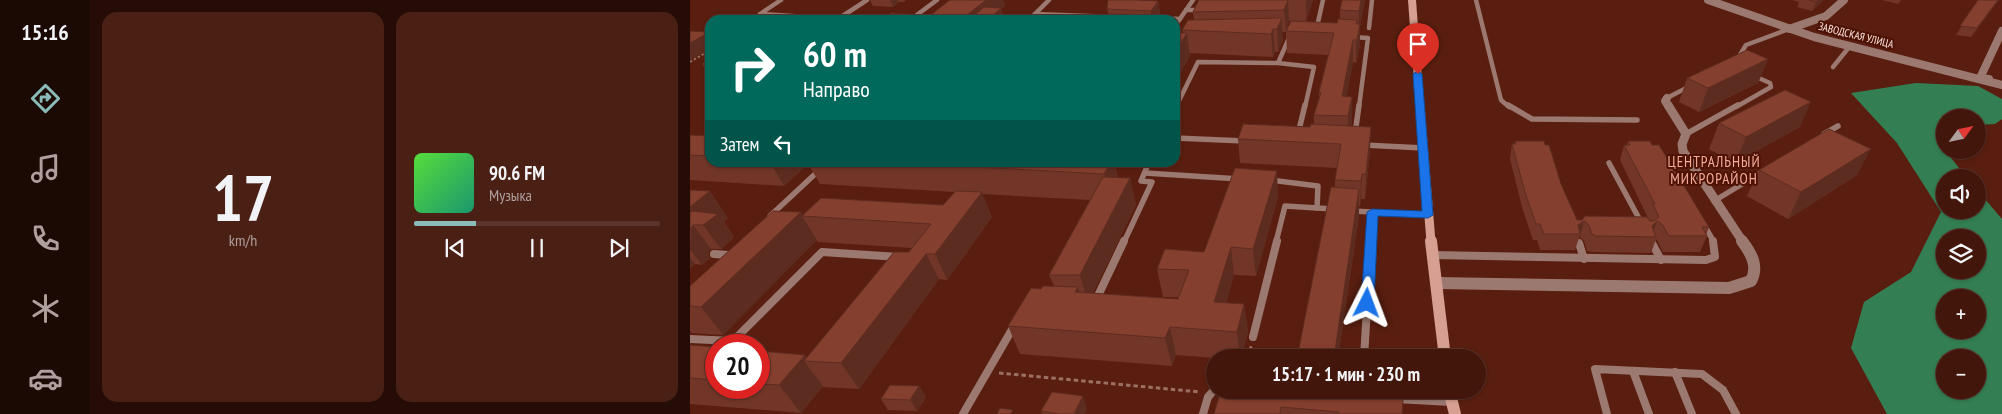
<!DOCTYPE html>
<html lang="ru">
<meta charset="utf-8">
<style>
body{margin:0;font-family:"PT Sans Narrow",sans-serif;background:#4a1f14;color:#f1f3f6;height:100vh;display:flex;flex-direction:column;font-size:19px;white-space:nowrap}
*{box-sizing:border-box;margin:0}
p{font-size:16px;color:#af9f9d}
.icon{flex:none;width:28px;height:28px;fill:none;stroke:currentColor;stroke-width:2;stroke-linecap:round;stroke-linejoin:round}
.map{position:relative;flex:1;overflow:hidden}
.details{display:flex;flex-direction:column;gap:12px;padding:12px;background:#250c06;width:600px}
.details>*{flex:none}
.top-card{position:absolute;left:15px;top:15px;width:475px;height:152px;border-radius:15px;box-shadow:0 1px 4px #0004,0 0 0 1px #5b352c;background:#00695c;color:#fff;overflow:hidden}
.needle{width:32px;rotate:57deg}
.tools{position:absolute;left:1246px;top:109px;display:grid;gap:10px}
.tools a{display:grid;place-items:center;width:50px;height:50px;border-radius:50%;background:#43160b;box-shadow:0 1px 4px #0004,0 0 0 1px #5b352c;font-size:25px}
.speed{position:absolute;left:15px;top:334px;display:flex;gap:10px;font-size:25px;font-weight:700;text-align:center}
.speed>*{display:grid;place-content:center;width:65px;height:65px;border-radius:50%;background:#43160b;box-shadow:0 1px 4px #0004,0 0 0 1px #5b352c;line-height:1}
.speed .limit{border:8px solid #d22;background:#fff;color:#111}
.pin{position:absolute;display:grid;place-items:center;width:42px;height:42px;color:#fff;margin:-51px -21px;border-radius:50% 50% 50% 0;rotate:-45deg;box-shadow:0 0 5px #0007}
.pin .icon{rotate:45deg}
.me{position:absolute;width:55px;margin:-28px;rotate:3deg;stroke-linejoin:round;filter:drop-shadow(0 0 4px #0008)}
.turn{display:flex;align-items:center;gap:18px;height:105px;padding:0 15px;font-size:22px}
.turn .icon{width:65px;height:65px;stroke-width:2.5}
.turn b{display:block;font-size:35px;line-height:42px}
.then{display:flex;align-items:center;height:48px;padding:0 15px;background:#0003;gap:10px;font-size:19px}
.details .widget{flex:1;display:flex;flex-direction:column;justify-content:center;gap:8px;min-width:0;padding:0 18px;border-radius:15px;background:#4a1f14}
.details .dial{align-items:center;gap:0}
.dial b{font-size:65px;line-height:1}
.song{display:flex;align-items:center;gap:15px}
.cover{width:60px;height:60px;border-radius:8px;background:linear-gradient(135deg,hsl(110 70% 55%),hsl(160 70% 35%))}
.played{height:5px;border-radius:2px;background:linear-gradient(90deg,#8bbbb9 25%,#5b352c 25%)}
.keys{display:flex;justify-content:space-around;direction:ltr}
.details .tiles{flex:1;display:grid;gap:12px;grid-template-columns:repeat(2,1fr)}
.trip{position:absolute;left:516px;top:349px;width:280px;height:50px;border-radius:25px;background:#43160b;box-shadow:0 1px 4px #0004,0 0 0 1px #5b352c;font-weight:800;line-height:50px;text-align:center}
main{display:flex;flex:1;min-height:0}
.tabs{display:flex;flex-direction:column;width:90px;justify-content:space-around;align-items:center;background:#1b0904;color:#af9f9d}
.tabs .icon{width:35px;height:35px}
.tabs .on{color:#8bbbb9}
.tabs b{font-size:22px;color:#f1f3f6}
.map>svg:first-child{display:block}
.forest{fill:#347e53;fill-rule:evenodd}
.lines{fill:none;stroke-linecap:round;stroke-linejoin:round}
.path-far1{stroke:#9c6f63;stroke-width:2;stroke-dasharray:2.5 2;stroke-linecap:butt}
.path{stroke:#9c6f63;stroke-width:3;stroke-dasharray:4.5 3;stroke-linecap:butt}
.service-far2{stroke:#9b7970;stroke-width:4.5}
.service-far1{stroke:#9b7970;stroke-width:5.5}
.service{stroke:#9b7970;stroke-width:8}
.minor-far2{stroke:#9b7970;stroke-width:8}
.minor-far1{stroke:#9b7970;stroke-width:9}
.minor{stroke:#9b7970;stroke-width:12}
.tertiary{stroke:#9b7970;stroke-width:8}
.secondary-far2{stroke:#d69f91;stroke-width:8}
.secondary-far1{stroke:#d69f91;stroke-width:9}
.secondary{stroke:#d69f91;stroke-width:12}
.wall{fill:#723628}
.shaded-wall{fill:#5d2c20}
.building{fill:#853f2e;stroke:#5d2c20}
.route{fill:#1a73e8;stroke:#114b97}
.labels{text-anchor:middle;stroke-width:4;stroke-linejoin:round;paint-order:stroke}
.far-street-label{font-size:11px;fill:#fee6e0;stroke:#4d1204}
.neighbourhood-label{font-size:15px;letter-spacing:1px;fill:#f4ab98;stroke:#4d1204}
</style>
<main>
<nav class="tabs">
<b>15:16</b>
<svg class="icon on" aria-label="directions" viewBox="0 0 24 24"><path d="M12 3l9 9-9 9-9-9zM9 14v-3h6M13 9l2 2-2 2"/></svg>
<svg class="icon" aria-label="music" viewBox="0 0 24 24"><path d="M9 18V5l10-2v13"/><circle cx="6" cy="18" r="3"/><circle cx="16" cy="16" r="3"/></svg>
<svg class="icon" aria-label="phone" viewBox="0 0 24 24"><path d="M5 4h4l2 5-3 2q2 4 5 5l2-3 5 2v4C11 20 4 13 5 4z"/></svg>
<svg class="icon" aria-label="climate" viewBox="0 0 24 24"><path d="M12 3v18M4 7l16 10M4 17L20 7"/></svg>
<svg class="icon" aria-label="car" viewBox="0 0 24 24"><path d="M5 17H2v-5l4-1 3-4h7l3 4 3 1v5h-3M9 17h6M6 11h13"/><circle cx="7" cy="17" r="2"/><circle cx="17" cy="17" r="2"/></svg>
</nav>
<section class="details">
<div class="tiles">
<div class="widget dial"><b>17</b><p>km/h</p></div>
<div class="widget">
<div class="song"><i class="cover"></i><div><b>90.6 FM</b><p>Музыка</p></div></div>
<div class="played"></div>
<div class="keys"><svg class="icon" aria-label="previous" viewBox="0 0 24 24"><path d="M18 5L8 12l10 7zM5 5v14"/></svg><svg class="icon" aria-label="pause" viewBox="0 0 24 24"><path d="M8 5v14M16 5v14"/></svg><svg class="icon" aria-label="next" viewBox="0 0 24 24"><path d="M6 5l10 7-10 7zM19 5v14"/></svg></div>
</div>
</div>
</section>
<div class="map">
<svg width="1312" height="414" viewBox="0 0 1312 414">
<rect width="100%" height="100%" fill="#591e0f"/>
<path class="forest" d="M1226,83L1288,86L1312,99V119L1305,124L1288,125V118H1255V150L1276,177L1255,178V210H1288V191L1312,219V414H1197L1161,348L1174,302L1221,272L1251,212L1207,143L1161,93ZM1255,238H1288V270H1255ZM1255,298H1288V330H1255ZM1255,358H1288V390H1255Z"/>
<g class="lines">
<polyline class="path-far1" points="0,62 20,50"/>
<g class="path">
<polyline points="559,358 561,346"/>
<polyline points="309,373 510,392"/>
</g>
<g class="service-far2">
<polyline points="91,0 70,14 165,20"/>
<polyline points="786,0 811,100 819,107"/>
<polyline points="496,10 512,10"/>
<polyline points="345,14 426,17"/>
<polyline points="464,18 490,19"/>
<polyline points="148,19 177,0"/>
<polyline points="220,20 247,0"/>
<polyline points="339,20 359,0"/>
<polyline points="485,26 503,0"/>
<polyline points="679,28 682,0"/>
<polyline points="626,31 633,0"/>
<polyline points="662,37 678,38 669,107"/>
<polyline points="599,38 588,63 624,67 615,107"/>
<polyline points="1047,60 1056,45 1099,29"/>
<polyline points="1143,67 1160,46"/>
<polyline points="977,98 1000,86"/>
<polyline points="486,107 508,62 588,63"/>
<polyline points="1046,107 1081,87 1080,83 1062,75"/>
</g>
<g class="service-far1">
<polyline points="818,105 842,119 947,120"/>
<polyline points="485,108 486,105"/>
<polyline points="608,134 615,105"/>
<polyline points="665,134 669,105"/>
<polyline points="996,134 1048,105"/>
<polyline points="1134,134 1148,126"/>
<polyline points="485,138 555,141"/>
<polyline points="673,145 734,148"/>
<polyline points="919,163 952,224"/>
<polyline points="455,173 550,179"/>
<polyline points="580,180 628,186 627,208"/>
<polyline points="1024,201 1072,172"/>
<polyline points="661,211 683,212"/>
<polyline points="80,216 138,162"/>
<polyline points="1014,225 1024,242"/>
<polyline points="434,242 462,182 451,181 459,162"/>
<polyline points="586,242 595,206 644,209"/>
<polyline points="681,242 683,212 738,215"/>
</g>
<g class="service">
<polyline points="889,243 894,259"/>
<polyline points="962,243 971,260"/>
<polyline points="24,254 38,255"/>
<polyline points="742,255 1016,260 1025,257 1023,241"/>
<polyline points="406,300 434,241"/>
<polyline points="563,337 587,241"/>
<polyline points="0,339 43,341 132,252 209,257"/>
<polyline points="674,358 681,241"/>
<polyline points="943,371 959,414"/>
<polyline points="985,372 1002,414"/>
<polyline points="672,390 671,397 678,398"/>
<polyline points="706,399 761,402"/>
<polyline points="273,414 324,326"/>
<polyline points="513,414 518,397 525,389"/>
<polyline points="917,414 905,369 1012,374 1033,390 1046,414"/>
</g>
<g class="minor-far2">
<polyline points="1099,29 1136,16 1154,0"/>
<polyline points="1299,79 1290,78 1312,31"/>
<polyline points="977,98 975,101 979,107"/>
</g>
<polyline class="minor-far1" points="978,105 996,134 992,144 993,151 1053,242"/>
<path class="minor" d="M746,283L1039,288L1061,281C1069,266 1061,253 1052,241"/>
<polyline class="tertiary" points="1018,0 1124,37 1312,85"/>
<polyline class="secondary-far2" points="722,0 730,107"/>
<polyline class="secondary-far1" points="730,105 741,242"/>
<g class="secondary">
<polyline points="741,241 755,358"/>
<polyline points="759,390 765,414"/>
</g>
</g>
<g class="wall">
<polygon points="180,0 216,0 214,2 209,2 203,7 183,6"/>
<polygon points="260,0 313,0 315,6 311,9 315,20 238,20 237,18"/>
<polygon points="509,0 623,0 616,21 599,21 596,31 647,23 650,19 650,10 675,0 670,26 670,46 666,63 663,62 656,97 662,121 661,126 680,151 675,199 671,199 670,206 669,206 669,216 648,358 607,358 645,187 645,180 647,168 550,163 548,139 620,127 624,124 624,115 629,98 629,92 638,55 597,53 596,31 596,32 592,32 593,40 588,52 585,52 583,57 500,53 500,56 492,30 504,20 503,12"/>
<polygon points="1102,0 1133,0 1122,11 1107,7 1109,2"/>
<polygon points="1192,0 1211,0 1208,4"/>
<polygon points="1288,0 1309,0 1281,37 1266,35"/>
<polygon points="468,1 471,20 420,20 417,9"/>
<polygon points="20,59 20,77 12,64"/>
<polygon points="1078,59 1068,83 1009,112 989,102 997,78"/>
<polygon points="1029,123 1110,127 1045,163 1019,149"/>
<polygon points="0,135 20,136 20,162 114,162 116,166 94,186 0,180"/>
<polygon points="825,141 871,184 887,220 892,220 958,218 930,160 934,145 937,145 938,141 1019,227 1016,235 1017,236 1010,252 973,252 967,240 966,239 961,253 902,252 897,251 894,241 890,237 889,238 885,250 850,250 847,240 843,240 832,207 820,159 822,144 824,144"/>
<polygon points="117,162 440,162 439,165 425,164 428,178 440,178 446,205 403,293 488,299 489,297 473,297 467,269 514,252 588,197 566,276 544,275 536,303 554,304 558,332 551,358 525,358 486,355 482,366 330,354 318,326 351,289 364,286 359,275 400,200 292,194 302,217 257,280 249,279 169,389 133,387 133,386 111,413 0,404 0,345 26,347 26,388 69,388 69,351 117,357 222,248 128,242 127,240 33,335 2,333 0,331 0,286 113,216 253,205 265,192 130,184"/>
<polygon points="1069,170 1167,175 1098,219 1057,196"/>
<polygon points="0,190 38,218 34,222 44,237 31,249 21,249 18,253 20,258 12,265 5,264 0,268"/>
<polygon points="531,390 643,390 643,393 712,414 524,414"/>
<polygon points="236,397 227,411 198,410 191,399"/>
<polygon points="397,408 394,414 352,414 351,411"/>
</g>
<g class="shaded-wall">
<polygon points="200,0 208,0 209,2 203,7"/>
<polygon points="296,0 313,0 315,6 311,9 315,20 273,20 272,19"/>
<polygon points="598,0 599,21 596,32 594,10"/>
<polygon points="616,0 623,0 616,21"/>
<polygon points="671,0 675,0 670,26 670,46 666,63 666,24 667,20 667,38 668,31 669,11"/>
<polygon points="1128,0 1133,0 1122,11 1126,2"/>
<polygon points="1308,0 1309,0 1281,37 1287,28"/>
<polygon points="468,1 471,20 462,20 461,11"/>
<polygon points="221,14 223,20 213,20"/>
<polygon points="592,18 593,40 588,52 587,29"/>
<polygon points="583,29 585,52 583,57 581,34"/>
<polygon points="20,32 20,49 0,61 0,43"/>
<polygon points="497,33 500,56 485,84 485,53"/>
<polygon points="663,40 663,62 653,116 652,96"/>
<polygon points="1078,59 1068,83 1009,112 1018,88"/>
<polygon points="662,97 662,121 658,140 658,116"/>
<polygon points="1121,102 1110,127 1045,163 1056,137"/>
<polygon points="681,127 680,151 675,199 676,174"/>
<polygon points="1181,149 1167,175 1098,219 1111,192"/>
<polygon points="80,162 114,162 116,166 94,186"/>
<polygon points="421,162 424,162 430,185 421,201 414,174"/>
<polygon points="587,171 588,197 566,276 563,249"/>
<polygon points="672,174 671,199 670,206 671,181"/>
<polygon points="440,178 446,205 398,303 390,275"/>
<polygon points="669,189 669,216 648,358 644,358"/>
<polygon points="20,191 38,218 34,222 44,237 31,249 13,225 0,214 0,207"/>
<polygon points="292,192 302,217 257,280 245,254"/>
<polygon points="111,212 113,216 112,216 127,240 33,335 11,307"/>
<polygon points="894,221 890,237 889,238 890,234 888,225"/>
<polygon points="967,221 962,237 962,226"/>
<polygon points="3,225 21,249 18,253 20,258 12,265 0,249 1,229"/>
<polygon points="541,247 544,275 529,330 524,302"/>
<polygon points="236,254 249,279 169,389 151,363"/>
<polygon points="0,258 5,264 0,268"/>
<polygon points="388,287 397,314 385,292"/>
<polygon points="554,304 558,332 551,358 550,358 547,332"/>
<polygon points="480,327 486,355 482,366 475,338"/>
<polygon points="115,355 120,361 114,361 133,386 111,413 89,385"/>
<polygon points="229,386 236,397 227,411 220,400"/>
<polygon points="639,390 643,390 640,412 639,412"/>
<polygon points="393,396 397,408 394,414 384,414"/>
</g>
<g class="building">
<polygon points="260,0 296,0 272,19 237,18"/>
<polygon points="418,0 446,0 468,1 461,11 417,9"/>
<polygon points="509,0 598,0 594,10 503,12"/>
<polygon points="652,0 671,0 669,11 650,10"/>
<polygon points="1119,0 1128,0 1126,2"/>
<polygon points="1288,0 1308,0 1287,28 1270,26"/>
<polygon points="294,7 311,8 298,20 279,20"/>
<polygon points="201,13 221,14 213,20 191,20"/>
<polygon points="592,18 587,29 583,29 581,34 492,30 498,20"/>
<polygon points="648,19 667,20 666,24 670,24 667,40 663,40 652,96 662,97 658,116 624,115 631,93 629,92 644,33 596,31 601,21 647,23"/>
<polygon points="0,31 20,32 0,43"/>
<polygon points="485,33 497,33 485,53"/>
<polygon points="1057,50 1078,59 1018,88 997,78"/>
<polygon points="20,59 20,64 12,64"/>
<polygon points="1095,90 1121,102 1056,137 1029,123"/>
<polygon points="553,124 620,127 621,124 681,127 676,174 672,174 671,181 645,180 651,144 548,139"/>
<polygon points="1139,129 1181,149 1111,192 1069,170"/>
<polygon points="0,135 20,136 20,156 0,155"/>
<polygon points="825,141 854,141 855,145 859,145 871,184 887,220 892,220 895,216 957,217 960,221 964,221 969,217 963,204 965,204 934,145 940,145 938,141 960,141 962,145 969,145 1019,227 1012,227 1017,236 979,236 972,224 967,221 962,226 966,237 906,236 902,234 899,225 894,221 888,225 890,234 854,234 850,224 846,224 835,192 822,144 826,144"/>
<polygon points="196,162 421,162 414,174"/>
<polygon points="545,168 587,171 563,249 541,247 524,302 554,304 547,332 480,327 475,338 318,326 341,288 351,289 353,286 388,287 385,292 488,299 499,270 467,269 475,249 514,252"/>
<polygon points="413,177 440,178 390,275 359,275"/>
<polygon points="641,187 669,189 644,358 607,358"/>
<polygon points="0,190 20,191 0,207"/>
<polygon points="266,191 292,192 245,254 236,254 151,363 114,361 204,252 219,252 241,224 112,216 131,198 253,205"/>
<polygon points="2,211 28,214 13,225 3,225 1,229 2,234 0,235 0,213"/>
<polygon points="83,211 111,212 11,307 0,306 0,286"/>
<polygon points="0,345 26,347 26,380 0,378"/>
<polygon points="69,351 115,355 89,385 69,384"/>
<polygon points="200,385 229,386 220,400 191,399"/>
<polygon points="531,390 639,390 638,392 713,399 712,414 649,414 649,412 591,407 590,414 524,414"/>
<polygon points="362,392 393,396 384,414 369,414 351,411"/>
<polygon points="310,408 323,410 320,414 307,414"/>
</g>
<polygon class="route" points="728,71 732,74 743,215 738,218 688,216 684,303 677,308 671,303 677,212 682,209 732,211 723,74"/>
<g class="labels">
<g class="far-street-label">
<text transform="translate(1166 35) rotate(14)" y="4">ЗАВОДСКАЯ УЛИЦА</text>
</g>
<g class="neighbourhood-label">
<text x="1024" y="167">ЦЕНТРАЛЬНЫЙ<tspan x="1024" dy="17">МИКРОРАЙОН</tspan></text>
</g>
</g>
</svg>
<div class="tools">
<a><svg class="needle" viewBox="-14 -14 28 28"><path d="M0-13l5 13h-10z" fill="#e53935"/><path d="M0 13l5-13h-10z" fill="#af9f9d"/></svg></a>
<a><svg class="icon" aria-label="sound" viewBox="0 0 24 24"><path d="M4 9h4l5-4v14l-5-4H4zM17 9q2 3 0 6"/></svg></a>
<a><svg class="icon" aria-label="layers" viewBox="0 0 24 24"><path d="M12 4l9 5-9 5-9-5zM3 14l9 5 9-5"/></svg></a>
<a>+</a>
<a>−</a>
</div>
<div class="speed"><div class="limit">20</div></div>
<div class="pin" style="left:728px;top:74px;background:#d93025"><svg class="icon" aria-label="arrive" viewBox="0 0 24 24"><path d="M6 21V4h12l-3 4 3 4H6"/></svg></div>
<svg class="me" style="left:677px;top:303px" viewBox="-20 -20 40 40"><path d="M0-17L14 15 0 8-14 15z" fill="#1a73e8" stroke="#fff" stroke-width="4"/></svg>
<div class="trip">15:17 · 1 мин · 230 m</div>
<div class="top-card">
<div class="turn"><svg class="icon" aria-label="right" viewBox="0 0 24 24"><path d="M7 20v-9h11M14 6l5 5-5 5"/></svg><div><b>60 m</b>Направо</div></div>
<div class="then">Затем<svg class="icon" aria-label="left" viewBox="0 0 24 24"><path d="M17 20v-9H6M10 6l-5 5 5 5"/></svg></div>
</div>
</div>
</main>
